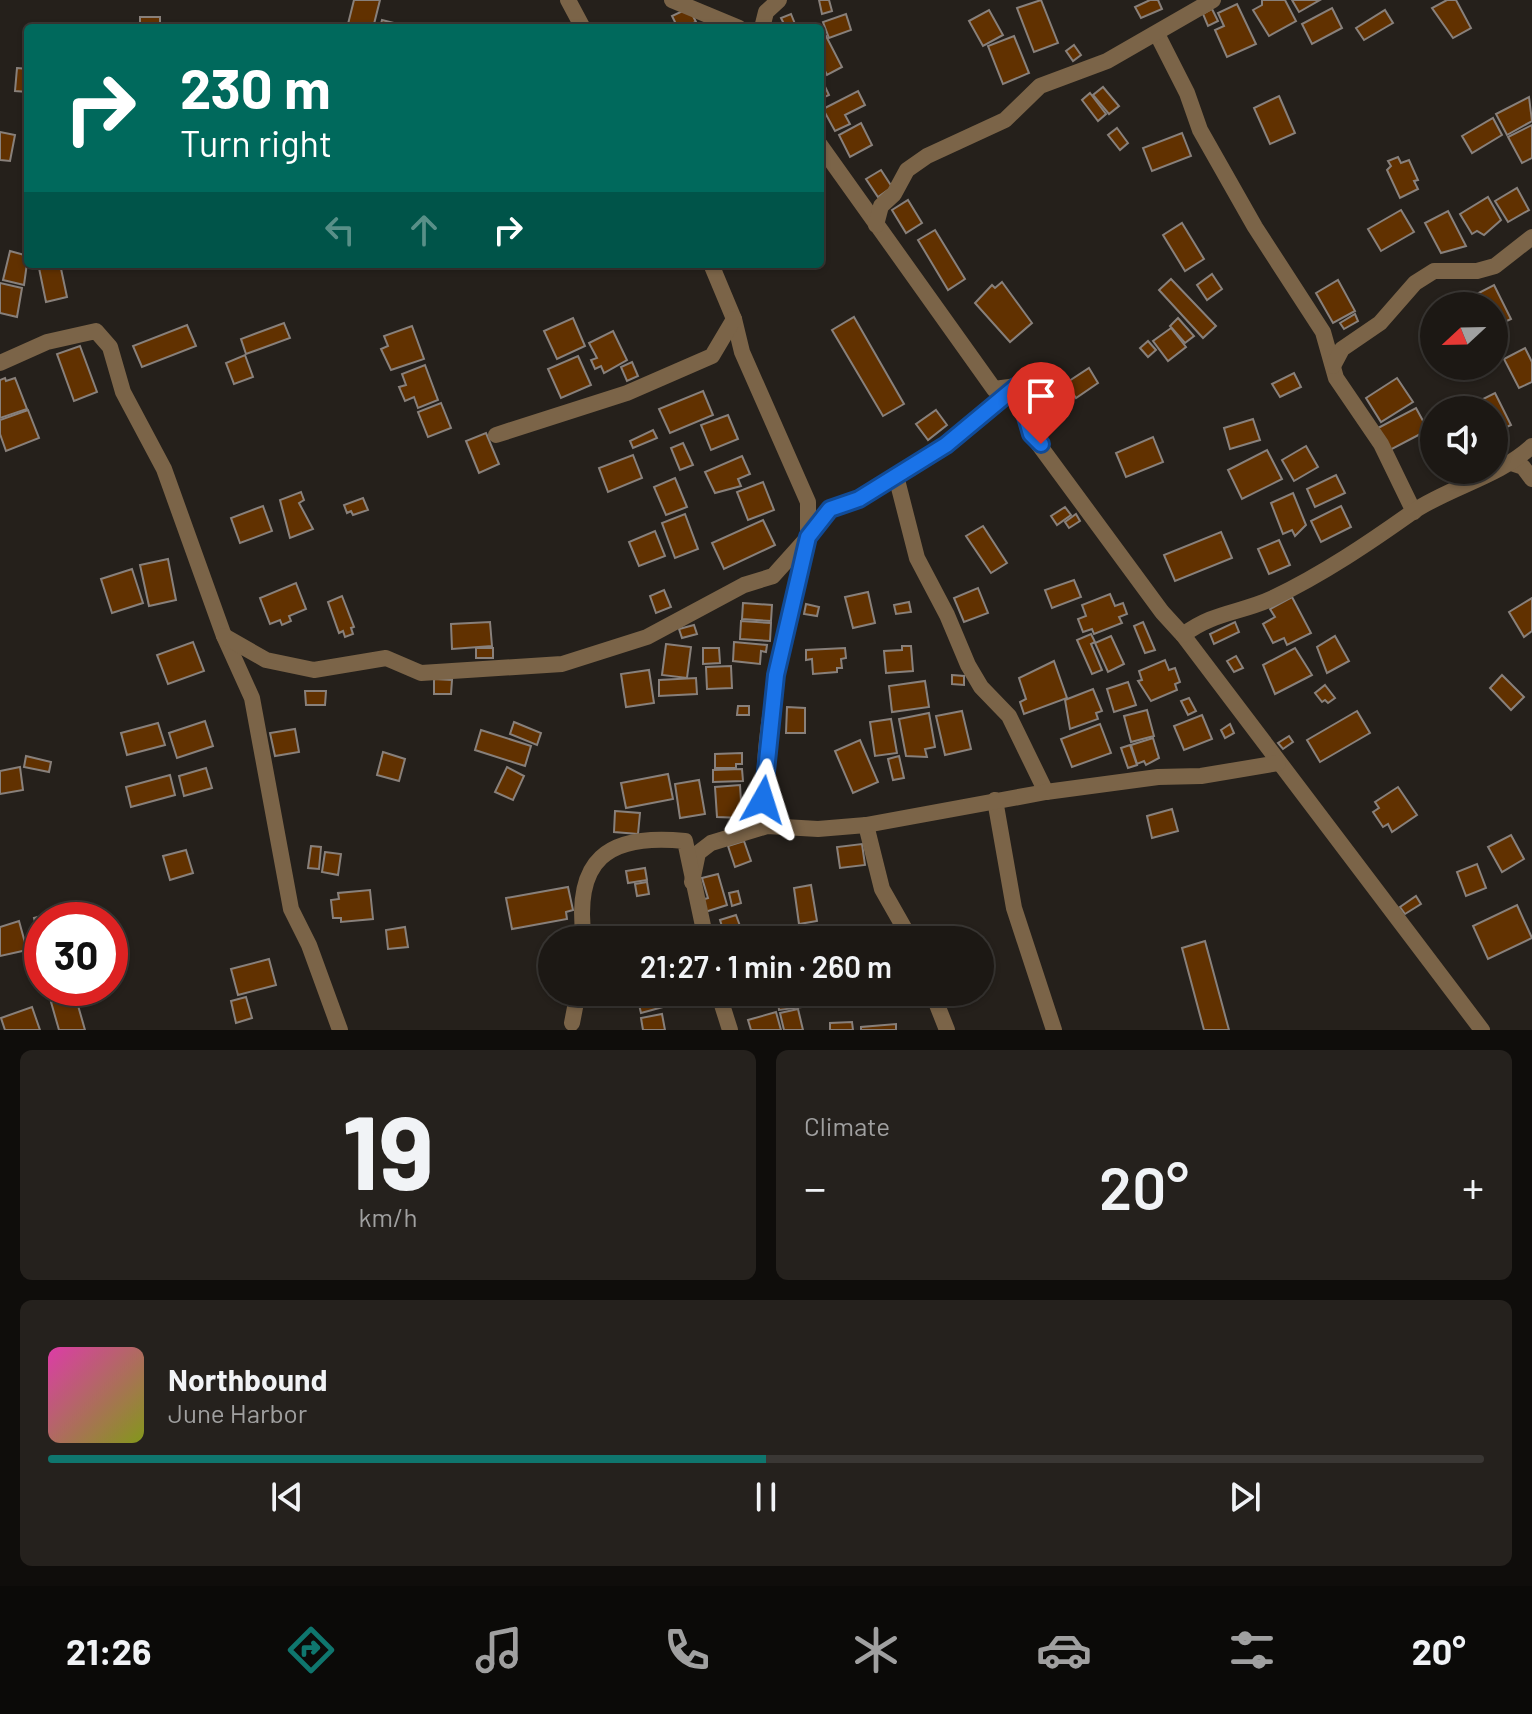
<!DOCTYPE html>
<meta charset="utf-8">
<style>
body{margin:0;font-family:Barlow,sans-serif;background:#25211d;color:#f1f3f6;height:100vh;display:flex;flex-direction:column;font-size:30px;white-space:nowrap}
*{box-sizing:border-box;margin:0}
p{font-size:26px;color:#a0a0a0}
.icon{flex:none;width:44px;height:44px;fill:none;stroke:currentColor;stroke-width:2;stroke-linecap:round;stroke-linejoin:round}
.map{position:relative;height:1030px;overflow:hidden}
.details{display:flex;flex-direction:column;gap:20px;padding:20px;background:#0f0d0b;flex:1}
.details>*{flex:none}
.banner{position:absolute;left:24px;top:24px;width:800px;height:244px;border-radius:8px;box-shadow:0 2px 6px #0004,0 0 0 2px #3a3734;background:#00695c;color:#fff;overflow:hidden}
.needle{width:52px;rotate:248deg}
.fabs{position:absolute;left:1420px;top:292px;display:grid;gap:16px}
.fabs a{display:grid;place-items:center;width:88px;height:88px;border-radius:50%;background:#1c1814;box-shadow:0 2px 6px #0004,0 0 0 2px #3a3734;font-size:40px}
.speed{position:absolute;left:24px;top:902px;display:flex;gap:16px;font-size:40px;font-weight:700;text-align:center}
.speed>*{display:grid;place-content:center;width:104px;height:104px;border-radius:50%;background:#1c1814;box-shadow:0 2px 6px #0004,0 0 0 2px #3a3734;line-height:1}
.speed .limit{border:12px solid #d22;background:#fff;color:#111}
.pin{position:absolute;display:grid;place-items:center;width:68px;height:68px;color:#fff;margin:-82px -34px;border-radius:50% 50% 50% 0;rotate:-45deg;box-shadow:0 0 8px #0007}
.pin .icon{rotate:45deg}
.me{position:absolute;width:88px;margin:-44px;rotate:6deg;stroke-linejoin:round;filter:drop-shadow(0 0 6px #0008)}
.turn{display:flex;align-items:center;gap:28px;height:168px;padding:0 24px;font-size:36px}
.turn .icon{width:104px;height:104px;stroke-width:2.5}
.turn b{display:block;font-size:56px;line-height:68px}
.lanes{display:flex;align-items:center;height:76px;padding:0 24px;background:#0003;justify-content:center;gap:40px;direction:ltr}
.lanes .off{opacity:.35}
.big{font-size:60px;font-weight:600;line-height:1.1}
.details .card{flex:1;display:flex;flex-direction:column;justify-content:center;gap:12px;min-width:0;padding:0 28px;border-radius:12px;background:#25211d}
.details .dial{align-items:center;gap:0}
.dial b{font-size:104px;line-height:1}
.song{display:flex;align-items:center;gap:24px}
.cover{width:96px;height:96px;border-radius:12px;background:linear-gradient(135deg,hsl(320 70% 55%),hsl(70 70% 35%))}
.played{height:8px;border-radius:4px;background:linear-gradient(90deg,#0f766e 50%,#3a3734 50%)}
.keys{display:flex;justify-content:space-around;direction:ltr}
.heat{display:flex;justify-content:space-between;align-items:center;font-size:44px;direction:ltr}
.details .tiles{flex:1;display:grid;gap:20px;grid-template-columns:1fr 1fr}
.card:last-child{grid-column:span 2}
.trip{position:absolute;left:538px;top:926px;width:456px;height:80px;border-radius:40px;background:#1c1814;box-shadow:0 2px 6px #0004,0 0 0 2px #3a3734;font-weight:600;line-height:80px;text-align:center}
.tabs{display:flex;height:128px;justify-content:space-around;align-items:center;background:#0b0a08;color:#a0a0a0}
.tabs .icon{width:56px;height:56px}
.tabs .active{color:#0f766e}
.tabs b{font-size:36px;color:#f1f3f6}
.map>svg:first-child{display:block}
.building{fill:#613100;stroke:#88807b;stroke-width:2}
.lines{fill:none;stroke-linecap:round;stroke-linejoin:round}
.minor{stroke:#7b6448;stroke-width:16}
.route-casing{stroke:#114b97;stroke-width:20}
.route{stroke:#1a73e8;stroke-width:14}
</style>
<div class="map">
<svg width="1532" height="1030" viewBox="0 0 1532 1030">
<rect width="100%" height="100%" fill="#25201b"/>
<g class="building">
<polygon points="354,0 380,0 373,28 347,28"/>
<polygon points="819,0 829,0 832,11 822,14"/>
<polygon points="1041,0 1058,43 1034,52 1017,8"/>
<polygon points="1150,0 1158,0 1162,9 1141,18 1135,7"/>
<polygon points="1285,0 1296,21 1269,36 1253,10 1262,5 1262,0"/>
<polygon points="1292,0 1320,0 1299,12"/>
<polygon points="1447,0 1456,0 1471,28 1453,38 1432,8"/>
<polygon points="1237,4 1256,44 1227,57 1215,30 1224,26 1218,13"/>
<polygon points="689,8 696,22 678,28 672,16"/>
<polygon points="1332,8 1342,28 1312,44 1302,24"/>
<polygon points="1212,9 1218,21 1208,26 1203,14"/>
<polygon points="989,10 1003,35 983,46 969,21"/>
<polygon points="1385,10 1393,23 1364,40 1356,28"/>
<polygon points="791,14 795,24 786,28 781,18"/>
<polygon points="846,14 851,30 829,38 823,22"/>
<rect x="140" y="17" width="20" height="11"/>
<polygon points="382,20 402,25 402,28 380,28"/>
<polygon points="826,36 842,67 827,75 820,61 820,39"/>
<polygon points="1014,36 1029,73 1003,84 988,46"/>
<polygon points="1074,45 1081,55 1073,61 1066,51"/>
<polygon points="17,68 28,69 28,92 15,91"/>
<polygon points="820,76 829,95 820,99"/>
<polygon points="1103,87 1119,106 1109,114 1093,95"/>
<polygon points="858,91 865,105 845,115 850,124 835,131 823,109"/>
<polygon points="1090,93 1106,114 1098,121 1082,100"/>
<polygon points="1279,96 1295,133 1270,144 1254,108"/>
<polygon points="1529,97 1532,121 1507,135 1496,114"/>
<polygon points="1493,118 1502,135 1472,153 1462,136"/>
<polygon points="861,123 872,145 850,157 839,135"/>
<polygon points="1532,125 1532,158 1522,163 1508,137"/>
<polygon points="1117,128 1128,143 1120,150 1108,135"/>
<polygon points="0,132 15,135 10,161 0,160"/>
<polygon points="1182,133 1191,156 1152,171 1143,148"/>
<polygon points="1398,157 1401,163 1409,160 1418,180 1414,181 1418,189 1400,198 1387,170 1391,166 1388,161"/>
<polygon points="881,170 892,187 878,197 866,179"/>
<polygon points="1517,188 1529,210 1508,222 1495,201"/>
<polygon points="1488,197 1501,220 1484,235 1477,231 1472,234 1460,214"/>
<polygon points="908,200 922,223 906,233 892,210"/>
<polygon points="1401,210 1414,232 1381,251 1368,229"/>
<polygon points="1448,211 1466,246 1441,253 1425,223"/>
<polygon points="1182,223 1204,259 1185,271 1163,235"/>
<polygon points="935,230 965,279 948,290 918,240"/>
<polygon points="10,251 28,256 24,285 3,280"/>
<polygon points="60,264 67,297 46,302 39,268"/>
<polygon points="1212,274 1222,289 1207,300 1197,285"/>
<polygon points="1171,279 1216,326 1203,338 1159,290"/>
<polygon points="1338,280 1355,311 1333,323 1316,293"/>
<polygon points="1002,282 1032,323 1010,342 975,303 992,285 995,288"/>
<polygon points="0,283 22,288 17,317 0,313"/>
<polygon points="1494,285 1511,319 1494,327 1494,306 1476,306 1471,297"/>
<polygon points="1355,314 1358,321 1344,329 1340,323"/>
<polygon points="854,317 904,404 883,416 832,330"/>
<polygon points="573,318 585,346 557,359 544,331"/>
<polygon points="1178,318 1194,336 1185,343 1170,326"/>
<polygon points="284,323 290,338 246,354 241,339"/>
<polygon points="187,325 196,346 142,367 133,346"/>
<polygon points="412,326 424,359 391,370 381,349 388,346 384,336"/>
<polygon points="1171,328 1186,347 1168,361 1153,341"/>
<polygon points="613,331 627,360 604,373 601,366 595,369 591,360 597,358 589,343"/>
<polygon points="1148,341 1156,350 1148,357 1140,348"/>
<polygon points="80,346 97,392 74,401 57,354"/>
<polygon points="1525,348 1532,362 1532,382 1519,388 1504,359"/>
<polygon points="245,355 253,377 234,384 226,363"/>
<polygon points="578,356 591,385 561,398 548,369"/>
<polygon points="632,362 638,376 627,381 621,367"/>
<polygon points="425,365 438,400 418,408 414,397 405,401 399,387 406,385 402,374"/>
<polygon points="1089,368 1098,383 1076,398 1066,383"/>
<polygon points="1294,373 1301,387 1280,397 1272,384"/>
<polygon points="5,378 6,381 15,378 27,409 0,418 0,380"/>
<polygon points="1397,378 1413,402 1381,422 1366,398"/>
<polygon points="703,391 713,415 670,433 659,409"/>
<polygon points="1495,393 1511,425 1494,433 1494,410 1473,410 1471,405"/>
<polygon points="1051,394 1067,416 1053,427 1036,405"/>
<polygon points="441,403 451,428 428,437 418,412"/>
<polygon points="1416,408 1428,430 1390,450 1378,428"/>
<polygon points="28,410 39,438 6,451 0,434 0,420"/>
<polygon points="936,410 947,425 928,440 916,424"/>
<polygon points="728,415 738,439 711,450 701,425"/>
<polygon points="1253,419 1260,440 1230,449 1224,428"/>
<polygon points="653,430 657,438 633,448 630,441"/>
<polygon points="486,433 499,464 479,473 466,441"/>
<polygon points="1153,437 1163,462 1126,477 1116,453"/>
<polygon points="683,443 693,465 680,470 671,448"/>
<polygon points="1306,446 1318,467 1294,481 1282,460"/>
<polygon points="1267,450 1282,479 1242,499 1228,470"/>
<polygon points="633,455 642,478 608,492 599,468"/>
<polygon points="742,456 750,474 738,479 741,486 715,493 705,472"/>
<polygon points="1336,475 1345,493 1315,507 1307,489"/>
<polygon points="675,478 687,507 666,515 654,487"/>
<polygon points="763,482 774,510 748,520 737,492"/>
<polygon points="301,492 304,500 299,503 313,529 290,538 280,500"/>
<polygon points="1293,493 1306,525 1295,536 1292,530 1283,534 1271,503"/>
<polygon points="363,498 368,510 353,515 351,511 347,513 344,505"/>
<polygon points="263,506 272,531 240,543 231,518"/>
<polygon points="1341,506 1351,527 1321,542 1311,521"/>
<polygon points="1065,507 1071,515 1057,525 1051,516"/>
<polygon points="685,514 698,549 675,558 662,523"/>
<polygon points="1076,514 1080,521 1069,528 1065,522"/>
<polygon points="763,520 775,545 724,569 712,543"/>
<polygon points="983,526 1007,563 991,573 966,536"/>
<polygon points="655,531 665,556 639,566 629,542"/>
<polygon points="1221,532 1232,558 1175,581 1164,555"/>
<polygon points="1279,540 1290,565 1269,574 1258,549"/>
<polygon points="168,559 176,600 149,606 140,565"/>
<polygon points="132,569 143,603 112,613 101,579"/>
<polygon points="1074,580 1081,597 1052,608 1045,590"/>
<polygon points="296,583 306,609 289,616 291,621 282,625 280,620 270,624 260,598"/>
<polygon points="978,588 988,613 964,622 954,598"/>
<polygon points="664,590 671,607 656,613 650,596"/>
<polygon points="868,592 875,623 853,628 845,597"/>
<polygon points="1110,594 1115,606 1123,603 1127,614 1119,617 1122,623 1094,634 1092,629 1083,632 1078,619 1086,616 1082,605"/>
<polygon points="342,596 354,627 351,628 353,634 345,637 343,631 339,633 328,602"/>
<polygon points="1292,597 1311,633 1287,645 1284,638 1273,643 1263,624 1275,617 1270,609"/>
<polygon points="1532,598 1532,631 1524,637 1509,612"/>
<polygon points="909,602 911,612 896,614 894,605"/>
<polygon points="743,603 772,605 771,621 742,619"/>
<polygon points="806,604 819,607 817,616 804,614"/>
<polygon points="741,621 771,623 770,641 740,639"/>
<polygon points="490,622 492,646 452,649 451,624"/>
<polygon points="1143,622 1155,650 1145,653 1134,626"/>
<polygon points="1235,622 1239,632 1214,644 1210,634"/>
<polygon points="694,625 697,634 682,638 679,629"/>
<polygon points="1091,634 1095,642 1091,644 1102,670 1092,674 1077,640"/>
<polygon points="1111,636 1124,664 1108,672 1095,643"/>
<polygon points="1335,636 1349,661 1327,673 1317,647"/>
<polygon points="193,642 204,671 168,684 157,655"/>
<polygon points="734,642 767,645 766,652 761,651 760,664 733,661"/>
<polygon points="666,644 691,647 687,678 662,675"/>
<polygon points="902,646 911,646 913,671 886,673 884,651 902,650"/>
<rect x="476" y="648" width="17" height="10"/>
<polygon points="703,648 719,648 720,663 703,664"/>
<polygon points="845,648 846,658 841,659 842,668 837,668 837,672 813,674 812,659 806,660 806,650"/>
<polygon points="1295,648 1312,675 1275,694 1263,665"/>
<polygon points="1236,656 1243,668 1234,672 1227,661"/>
<polygon points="1165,660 1169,670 1175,668 1180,682 1175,684 1177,690 1151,701 1138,681 1142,680 1139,671"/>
<polygon points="1054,661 1067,698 1024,714 1020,702 1026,699 1019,678"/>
<polygon points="731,666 732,688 707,689 706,667"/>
<polygon points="649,670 654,703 626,707 621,674"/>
<polygon points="952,675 964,676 964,685 952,684"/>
<polygon points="1502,675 1524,697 1511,710 1490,688"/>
<polygon points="696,678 697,694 659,696 659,680"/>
<polygon points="434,679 452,680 451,694 434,694"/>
<polygon points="925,681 929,707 892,712 889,686"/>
<polygon points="1128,682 1136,705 1114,712 1107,689"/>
<polygon points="1325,685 1335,698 1328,703 1325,700 1322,702 1315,693"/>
<polygon points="1093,689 1102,711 1096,713 1098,719 1070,729 1065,700"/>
<polygon points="305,691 326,691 325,705 306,705"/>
<polygon points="1189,698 1196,711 1188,715 1181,701"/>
<polygon points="738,706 749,706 749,715 737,715"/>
<polygon points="787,707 805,708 805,733 786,733"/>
<polygon points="1147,710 1154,736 1131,742 1124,716"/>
<polygon points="962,711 971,749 945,755 936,716"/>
<polygon points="1357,711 1370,733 1320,762 1307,740"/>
<polygon points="929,713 935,747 925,749 927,757 906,756 899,719"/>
<polygon points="1202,715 1212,739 1184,750 1174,726"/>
<polygon points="891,719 897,753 875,756 870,722"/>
<polygon points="205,721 213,746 177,758 169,733"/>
<polygon points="514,722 541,733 537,745 510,734"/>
<polygon points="158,723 165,745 127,755 121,733"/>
<polygon points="1100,724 1111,753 1072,767 1061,739"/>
<polygon points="1230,724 1234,733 1225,738 1221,730"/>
<polygon points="295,729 299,752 275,756 270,733"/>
<polygon points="481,730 531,746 525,766 475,750"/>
<polygon points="1289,736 1293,742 1283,749 1278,743"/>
<polygon points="1153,738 1159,758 1146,765 1144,761 1137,764 1131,745"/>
<polygon points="860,740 878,782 853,793 835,751"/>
<polygon points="1130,745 1137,765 1128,768 1121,748"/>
<polygon points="383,752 405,759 399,781 377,775"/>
<polygon points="742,753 742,764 736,764 736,768 715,768 715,754"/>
<polygon points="26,756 51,762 49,772 24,767"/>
<polygon points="899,756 904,778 893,780 888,759"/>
<polygon points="20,767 23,790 0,794 0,771"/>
<polygon points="507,767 524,776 513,800 495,792"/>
<polygon points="206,768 212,788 184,796 179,776"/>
<polygon points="742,769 743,781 713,782 713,770"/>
<polygon points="668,774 673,799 626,808 621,783"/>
<polygon points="170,775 175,795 131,807 126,787"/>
<polygon points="699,780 705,814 680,818 675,784"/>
<polygon points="740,785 742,818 717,817 715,787"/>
<polygon points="1398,787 1417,815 1392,832 1388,824 1383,827 1373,812 1379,808 1375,802"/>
<polygon points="1172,809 1178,831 1152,838 1147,816"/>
<polygon points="615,811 640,813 638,834 614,832"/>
<polygon points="1511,835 1524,859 1502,872 1488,847"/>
<polygon points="744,841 751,861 735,867 728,846"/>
<polygon points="862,844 865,865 840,868 837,847"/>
<polygon points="311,846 321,847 319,869 308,868"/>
<polygon points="186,850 193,873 170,880 163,856"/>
<polygon points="325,852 341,854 338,875 322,872"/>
<polygon points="1477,864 1486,888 1466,896 1457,872"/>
<polygon points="645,868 647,880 628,883 626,871"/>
<polygon points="718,874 727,905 705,912 701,900 708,898 702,878"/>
<polygon points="647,882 649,894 637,896 635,884"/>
<polygon points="811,885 817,921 799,924 794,888"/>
<polygon points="568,887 573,910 566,912 567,919 512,929 506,898"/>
<polygon points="370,890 373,919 341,922 341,918 333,918 331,900 339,899 338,893"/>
<polygon points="738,891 741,903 732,906 729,893"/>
<polygon points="1416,896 1421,904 1405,914 1400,907"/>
<polygon points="1517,905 1532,938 1488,959 1473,926"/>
<polygon points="56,912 58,920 42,920 42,949 34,918"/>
<polygon points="736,915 743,934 726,939 720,920"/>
<polygon points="19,921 27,950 0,956 0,927"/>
<polygon points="405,927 408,947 388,949 386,930"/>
<polygon points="819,932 821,940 802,940 801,937"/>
<polygon points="1205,941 1229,1030 1204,1030 1182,948"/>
<polygon points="269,959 276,985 238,995 231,969"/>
<polygon points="636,992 659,992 663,1007 641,1013"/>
<polygon points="777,992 801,992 803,1007 779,1010"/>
<polygon points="75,995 85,1030 59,1030 51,1002"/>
<polygon points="246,997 252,1018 236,1023 231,1001"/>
<polygon points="32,1007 40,1030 5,1030 1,1018"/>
<polygon points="798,1009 803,1030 784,1030 780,1013"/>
<polygon points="776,1012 781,1030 751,1030 748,1020"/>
<polygon points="662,1014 665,1030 643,1030 641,1018"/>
<polygon points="852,1022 853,1030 830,1030 830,1023"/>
<polygon points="896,1024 896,1030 861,1030 861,1027"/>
</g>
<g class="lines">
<g class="minor">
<polyline points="568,0 583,28"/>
<polyline points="672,0 739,28"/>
<polyline points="762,28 766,12 779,0"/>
<polyline points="1157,34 1187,93 1200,130 1255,227 1323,332 1336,378 1381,444 1414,512"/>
<polyline points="820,145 994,389 1017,386 1031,434 1162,612 1183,635 1482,1030"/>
<polyline points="876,225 881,206 894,194 907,170 927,156 1005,120 1040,86 1107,61 1213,0"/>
<polyline points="711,264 734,319 742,352 808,502 808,537 830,509 859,499 946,445 1015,387"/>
<polyline points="0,363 47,342 96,331 110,347 123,392 164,469 224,636 252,698 291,909 309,945 340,1030"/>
<polyline points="1333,366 1342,349 1380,323 1415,283 1434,271 1477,271 1495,266 1532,237"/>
<polyline points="496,435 627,393 712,356 734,319"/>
<polyline points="1511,463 1523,467 1532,479"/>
<polyline points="896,476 917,558 947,615 968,665 981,687 1009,716 1046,792"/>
<path d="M1183,635C1213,612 1241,613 1273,598C1323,574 1369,543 1414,511C1452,486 1498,477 1532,446"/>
<polyline points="224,636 266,660 314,670 386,658 421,673 562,664 647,637 744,585 773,576 808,537"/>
<polyline points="995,800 1014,908 1054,1030"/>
<polyline points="866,825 882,889 911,940"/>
<path d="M767,826C754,742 790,622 808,538"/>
<polyline points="692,882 698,853 711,843 767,826 818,829 866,825 1046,792 1158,777 1201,776 1278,763"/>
<path d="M584,940C573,860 607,833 685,841L706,940"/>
<polyline points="718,992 730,1030"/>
<polyline points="932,992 947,1030"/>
<polyline points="572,1023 578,992"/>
</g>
</g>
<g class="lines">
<defs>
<polyline id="route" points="763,800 776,675 808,537 830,509 859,499 946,445 1017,386 1031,434 1041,444"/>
</defs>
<use href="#route" class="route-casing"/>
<use href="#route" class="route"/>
</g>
</svg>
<div class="fabs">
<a><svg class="needle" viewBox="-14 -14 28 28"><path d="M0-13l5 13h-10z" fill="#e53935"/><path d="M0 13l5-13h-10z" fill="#a0a0a0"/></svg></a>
<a><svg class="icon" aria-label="sound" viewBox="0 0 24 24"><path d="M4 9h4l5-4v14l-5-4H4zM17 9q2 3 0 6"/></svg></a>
</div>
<div class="speed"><div class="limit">30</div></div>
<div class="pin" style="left:1041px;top:444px;background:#d93025"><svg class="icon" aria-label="arrive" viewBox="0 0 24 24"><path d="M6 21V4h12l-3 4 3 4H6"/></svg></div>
<svg class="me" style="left:763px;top:800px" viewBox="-20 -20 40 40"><path d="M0-17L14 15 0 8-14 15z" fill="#1a73e8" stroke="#fff" stroke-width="4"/></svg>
<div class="trip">21:27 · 1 min · 260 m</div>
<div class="banner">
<div class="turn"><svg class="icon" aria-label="right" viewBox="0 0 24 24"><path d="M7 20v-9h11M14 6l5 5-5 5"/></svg><div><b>230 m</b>Turn right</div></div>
<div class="lanes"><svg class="icon off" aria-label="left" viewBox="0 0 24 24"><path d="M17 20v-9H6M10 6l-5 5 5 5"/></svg><svg class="icon off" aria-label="ahead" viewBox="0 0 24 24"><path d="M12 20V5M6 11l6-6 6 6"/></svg><svg class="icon" aria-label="right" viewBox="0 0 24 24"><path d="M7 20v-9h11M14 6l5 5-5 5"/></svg></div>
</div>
</div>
<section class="details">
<div class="tiles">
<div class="card dial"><b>19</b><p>km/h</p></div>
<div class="card"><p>Climate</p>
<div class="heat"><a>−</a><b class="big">20°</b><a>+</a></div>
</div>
<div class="card">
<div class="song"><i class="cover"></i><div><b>Northbound</b><p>June Harbor</p></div></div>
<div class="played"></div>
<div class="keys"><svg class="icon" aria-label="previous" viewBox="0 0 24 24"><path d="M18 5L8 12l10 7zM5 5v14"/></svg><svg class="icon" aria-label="pause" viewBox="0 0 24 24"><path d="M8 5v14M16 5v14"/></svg><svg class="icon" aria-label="next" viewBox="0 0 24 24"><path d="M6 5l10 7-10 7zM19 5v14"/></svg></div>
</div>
</div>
</section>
<nav class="tabs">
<b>21:26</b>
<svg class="icon active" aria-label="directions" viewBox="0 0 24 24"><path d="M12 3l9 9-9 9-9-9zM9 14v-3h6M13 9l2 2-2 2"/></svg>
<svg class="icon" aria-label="music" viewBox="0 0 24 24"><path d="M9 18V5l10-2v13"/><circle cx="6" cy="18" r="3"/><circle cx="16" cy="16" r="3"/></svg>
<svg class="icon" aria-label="phone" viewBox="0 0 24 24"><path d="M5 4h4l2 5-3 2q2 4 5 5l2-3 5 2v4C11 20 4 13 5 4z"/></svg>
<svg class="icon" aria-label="climate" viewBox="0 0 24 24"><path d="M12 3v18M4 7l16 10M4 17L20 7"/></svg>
<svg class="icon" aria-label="car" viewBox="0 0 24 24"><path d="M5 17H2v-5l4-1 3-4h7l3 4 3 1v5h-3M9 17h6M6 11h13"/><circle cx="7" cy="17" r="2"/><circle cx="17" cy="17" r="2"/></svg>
<svg class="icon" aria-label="filters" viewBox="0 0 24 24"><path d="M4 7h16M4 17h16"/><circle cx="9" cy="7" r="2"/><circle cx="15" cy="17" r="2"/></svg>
<b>20°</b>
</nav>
